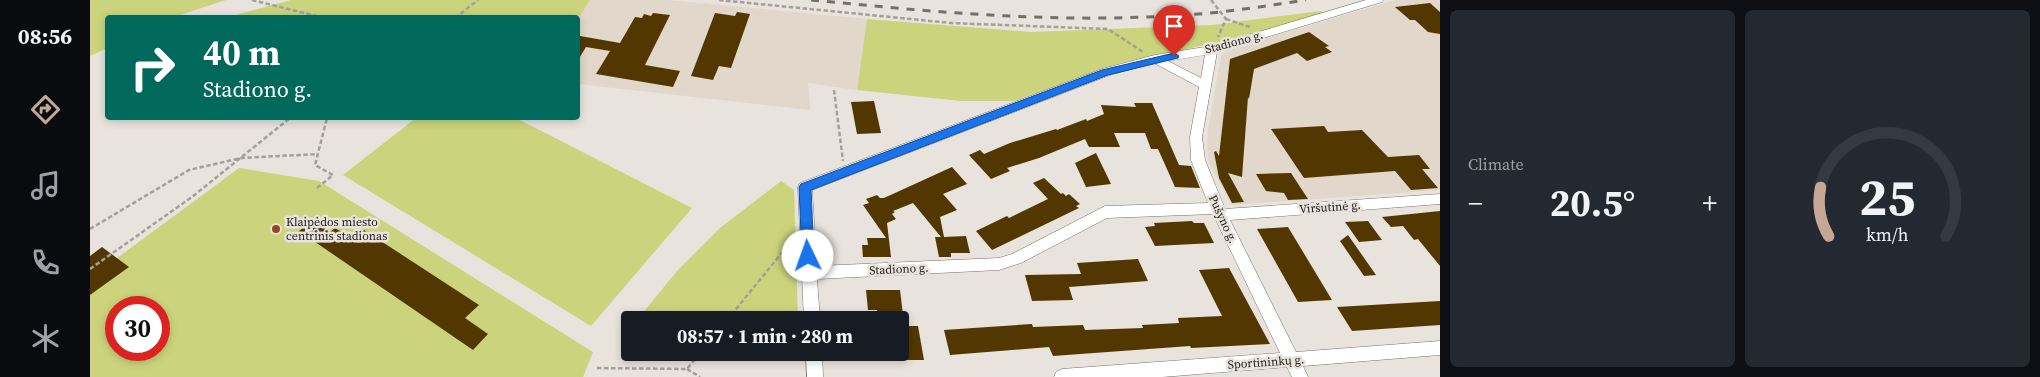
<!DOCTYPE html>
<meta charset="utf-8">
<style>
body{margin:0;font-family:"Source Serif 4",serif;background:#242831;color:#f1f3f6;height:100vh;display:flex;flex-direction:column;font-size:19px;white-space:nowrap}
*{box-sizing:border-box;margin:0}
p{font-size:16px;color:#9ea1a6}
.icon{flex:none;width:28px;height:28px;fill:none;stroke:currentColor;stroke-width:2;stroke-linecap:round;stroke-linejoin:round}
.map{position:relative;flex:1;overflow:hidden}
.details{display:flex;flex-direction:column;gap:10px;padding:10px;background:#0d0f14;width:600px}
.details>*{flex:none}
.top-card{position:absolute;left:15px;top:15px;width:475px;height:105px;border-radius:5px;box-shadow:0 2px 8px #0003;background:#00695c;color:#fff;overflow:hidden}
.speed{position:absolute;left:15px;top:296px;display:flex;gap:10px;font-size:25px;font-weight:700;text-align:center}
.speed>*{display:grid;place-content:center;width:65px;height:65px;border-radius:50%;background:#171b24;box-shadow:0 2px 8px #0003;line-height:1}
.speed .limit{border:8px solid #d22;background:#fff;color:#111}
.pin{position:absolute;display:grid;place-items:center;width:42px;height:42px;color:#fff;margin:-51px -21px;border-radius:50% 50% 50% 0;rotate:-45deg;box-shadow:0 0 5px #0007}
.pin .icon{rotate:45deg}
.me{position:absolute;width:55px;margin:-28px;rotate:357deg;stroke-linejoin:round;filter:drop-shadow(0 0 4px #0008)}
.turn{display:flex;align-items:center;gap:18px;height:105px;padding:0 15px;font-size:22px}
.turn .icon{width:65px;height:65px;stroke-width:2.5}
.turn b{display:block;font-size:35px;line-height:42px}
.big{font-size:38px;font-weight:700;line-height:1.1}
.details .card{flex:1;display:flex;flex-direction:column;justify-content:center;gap:8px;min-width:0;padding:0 18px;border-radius:8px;background:#242831}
.details .dial{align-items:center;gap:0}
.dial svg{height:130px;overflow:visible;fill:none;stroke:#363941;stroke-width:7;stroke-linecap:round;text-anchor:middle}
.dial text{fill:#f1f3f6;stroke:none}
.heat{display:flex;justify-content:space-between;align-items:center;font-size:28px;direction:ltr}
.details .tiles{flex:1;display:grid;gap:10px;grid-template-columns:repeat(2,1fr)}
.trip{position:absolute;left:531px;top:311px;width:288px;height:50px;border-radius:5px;background:#171b24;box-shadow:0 2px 8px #0003;font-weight:700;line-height:50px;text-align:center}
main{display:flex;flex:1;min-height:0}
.menu{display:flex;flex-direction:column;width:90px;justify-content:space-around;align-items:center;background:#090b0e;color:#9ea1a6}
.menu .icon{width:35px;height:35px}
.menu .active{color:#c4a795}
.menu b{font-size:22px;color:#f1f3f6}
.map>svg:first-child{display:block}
.built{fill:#e1d7ca}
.green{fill:#cbd47c;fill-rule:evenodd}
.building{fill:#533701}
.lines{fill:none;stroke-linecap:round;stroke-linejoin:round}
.minor-casing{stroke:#75716a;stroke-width:1}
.path{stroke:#a39f9a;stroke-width:2.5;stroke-dasharray:4.5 2.5;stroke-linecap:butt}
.minor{fill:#fff;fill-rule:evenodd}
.rail{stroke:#736f6b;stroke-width:3;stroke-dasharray:8 8;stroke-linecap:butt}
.route{fill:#1a73e8;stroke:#114b97}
.poi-dot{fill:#8e4a1e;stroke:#e8e3dc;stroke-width:2}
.labels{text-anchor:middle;stroke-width:5;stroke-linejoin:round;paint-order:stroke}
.street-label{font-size:12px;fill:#22201e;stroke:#e8e3dc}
.poi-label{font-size:12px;fill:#22201e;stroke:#e8e3dc;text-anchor:start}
</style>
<main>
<nav class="menu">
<b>08:56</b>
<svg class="icon active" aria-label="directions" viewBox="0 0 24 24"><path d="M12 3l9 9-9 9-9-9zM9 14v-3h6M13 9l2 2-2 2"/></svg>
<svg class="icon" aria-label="music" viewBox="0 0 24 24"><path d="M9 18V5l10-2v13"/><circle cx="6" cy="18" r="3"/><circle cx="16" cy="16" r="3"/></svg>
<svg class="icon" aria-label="phone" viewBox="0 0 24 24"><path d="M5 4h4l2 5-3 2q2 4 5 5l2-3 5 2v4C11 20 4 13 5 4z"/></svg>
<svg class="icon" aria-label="climate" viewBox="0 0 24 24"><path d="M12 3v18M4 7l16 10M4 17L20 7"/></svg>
</nav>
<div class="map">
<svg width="1350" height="377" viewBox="0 0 1350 377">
<rect width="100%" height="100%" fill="#e8e3dc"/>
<g class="built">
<polygon points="500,0 579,0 777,19 767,90 718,83 720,110 488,84 488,19"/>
<polygon points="1306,0 1350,0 1350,190 1142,205 1120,164 1117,152 1118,131 1131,55 1139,49"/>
</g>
<g class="green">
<polygon points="0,0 136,0 84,17 18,18 17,48 0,56"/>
<polygon points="201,0 500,0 488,19 138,17"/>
<polygon points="1231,11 1234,13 1138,40 1031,63 924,101 871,101 767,90 777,19 942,32 1122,25"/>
<polygon points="326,118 426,118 602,208 501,326 253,175"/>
<path d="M149,168L229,181L503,352L493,377H0V278ZM26,308H69V350H26Z"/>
<polygon points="691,181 704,190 708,320 547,320 587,271 630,228"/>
</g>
<g class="building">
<polygon points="1340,3 1350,12 1350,34 1338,32 1325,20 1320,20 1305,7"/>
<polygon points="647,12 660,14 641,68 629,66 623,80 601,76 625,13 645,16"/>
<polygon points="563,13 580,15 555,65 590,71 583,87 506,74 520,51 496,47 488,60 488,40 490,36 530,43 545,17 552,18 554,14 561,16"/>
<polygon points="1219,32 1239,46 1235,47 1242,52 1217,61 1207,53 1164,69 1159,99 1158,97 1152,177 1138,173 1154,202 1142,203 1129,178 1124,152 1126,151 1129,156 1140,59"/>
<polygon points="784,101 791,133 767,134 761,102"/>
<polygon points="1044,103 1062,103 1089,165 1101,166 1110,188 1085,187 1068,149 1061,149 1055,133 1024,133 1030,147 999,147 995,139 949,158 917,168 920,171 901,179 879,155 890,150 894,154 920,143 966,129 967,130 996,119 997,121 1014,114 1011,105 1046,107"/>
<polygon points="1234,126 1238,132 1272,130 1298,157 1329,155 1340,169 1332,169 1348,188 1321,190 1305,171 1214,178 1181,129"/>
<polygon points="1006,153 1021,184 996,187 985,163"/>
<polygon points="862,167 877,184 853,194 867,210 850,217 854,237 876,236 880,253 861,253 861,257 849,257 845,237 851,237 823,203 803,211 805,212 802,214 806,219 797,223 801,257 773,257 772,245 778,245 777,238 796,238 773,205 779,203 776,199 787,195 790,198 794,198"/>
<polygon points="1201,173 1218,199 1198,200 1194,193 1176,191 1166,174"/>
<polygon points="954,178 971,194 973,193 976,196 979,194 990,204 986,206 989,208 902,250 886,231 917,216 919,218 958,199 943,183"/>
<polygon points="1350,211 1350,266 1328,239 1324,240 1313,226 1301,227 1292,217"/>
<polygon points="223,220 240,232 245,228 263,239 274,230 389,305 375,318 398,334 383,350 209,231"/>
<polygon points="1102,221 1104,223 1114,223 1124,243 1065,246 1055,227 1065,226 1064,223"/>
<polygon points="1278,221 1292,240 1269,242 1255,222"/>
<polygon points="1198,227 1242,300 1208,302 1167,229"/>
<polygon points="1258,235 1286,275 1274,276 1250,241"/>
<polygon points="12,247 39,267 0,295 0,256"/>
<polygon points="1048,259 1058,281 979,287 983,300 942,301 935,275 991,274 987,263"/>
<polygon points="1139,268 1180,344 1101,348 1100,346 963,356 959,347 860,355 854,330 942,324 943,327 993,325 995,330 1053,328 1052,325 1089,323 1088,318 1132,316 1109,270"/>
<polygon points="776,290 810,290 813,315 788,315 787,310 778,310"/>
<polygon points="1350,301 1350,325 1262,331 1247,307"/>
<polygon points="810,326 828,326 834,360 810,360"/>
</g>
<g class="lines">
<defs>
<g id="minor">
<path d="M1276,0H1293L1292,2L1127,52L1112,137L1115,160L1135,209L1350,194V204L1140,220L1206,352L1350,341V355L1213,366L1218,377H1202L1197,367L1072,377H964L966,372L972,369L1190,353L1123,214L1017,218L931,263L909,270L727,279L730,320H714L708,187L710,183L1012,69L1065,55L1121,46ZM1115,55L1111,78L1078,61ZM1064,63L1109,87L1100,137L1101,160L1118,203L1015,206L922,254L909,258L727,266L722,190L1020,75Z"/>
<polygon points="716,352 732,352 733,377 717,377"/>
</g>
</defs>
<use href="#minor" class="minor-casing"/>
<g class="path">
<polyline points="162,0 234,18"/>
<polyline points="629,0 861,23 1018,29 1053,52"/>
<polyline points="1121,0 1136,19 1128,37"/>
<polyline points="365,18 388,0"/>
<polyline points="1136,19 1160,27"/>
<polyline points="744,90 753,161"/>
<polyline points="227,188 243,175 225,165 237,118"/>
<polyline points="0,229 99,170 151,158 228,154"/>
<polyline points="0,269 102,197 200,118"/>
<polyline points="637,320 704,238"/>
<polyline points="507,368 597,369 611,352"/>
<polyline points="597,369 610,377"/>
</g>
<use href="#minor" class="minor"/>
<path class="rail" d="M721,0C844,12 968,24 1092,15C1134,13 1175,6 1216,0"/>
</g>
<polygon class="route" points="1084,53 1089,56 1088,58 1018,75 721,190 724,256 722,260 714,260 712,256 709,187 711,184 1012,70"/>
<circle class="poi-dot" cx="186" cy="229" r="5"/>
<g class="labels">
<g class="street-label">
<text transform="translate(1144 42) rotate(-15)" y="4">Stadiono g.</text>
<text transform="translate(1240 207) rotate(-4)" y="4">Viršutinė g.</text>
<text transform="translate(1133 219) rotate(65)" y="4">Pušyno g.</text>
<text transform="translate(809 269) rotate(-3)" y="4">Stadiono g.</text>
<text transform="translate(1176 362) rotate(-4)" y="4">Sportininkų g.</text>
</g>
<g class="poi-label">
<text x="196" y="226">Klaipėdos miesto<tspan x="196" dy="14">centrinis stadionas</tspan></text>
</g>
</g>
</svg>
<div class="speed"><div class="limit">30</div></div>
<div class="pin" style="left:1084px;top:56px;background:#d93025"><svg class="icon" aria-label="arrive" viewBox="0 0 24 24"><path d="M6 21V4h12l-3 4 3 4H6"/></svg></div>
<svg class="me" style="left:718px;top:256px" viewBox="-20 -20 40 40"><circle r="19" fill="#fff"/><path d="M0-13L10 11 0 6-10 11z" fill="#1a73e8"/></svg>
<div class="trip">08:57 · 1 min · 280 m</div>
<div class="top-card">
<div class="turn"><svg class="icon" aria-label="right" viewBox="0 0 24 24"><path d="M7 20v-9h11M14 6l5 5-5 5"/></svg><div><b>40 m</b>Stadiono g.</div></div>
</div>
</div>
<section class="details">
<div class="tiles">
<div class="card"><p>Climate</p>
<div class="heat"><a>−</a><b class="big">20.5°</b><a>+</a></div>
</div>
<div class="card dial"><svg viewBox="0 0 100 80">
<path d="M14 69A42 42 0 1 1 86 69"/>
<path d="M14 69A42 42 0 0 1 9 39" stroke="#c4a795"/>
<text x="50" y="56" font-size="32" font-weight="700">25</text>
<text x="50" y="72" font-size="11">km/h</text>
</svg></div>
</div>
</section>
</main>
